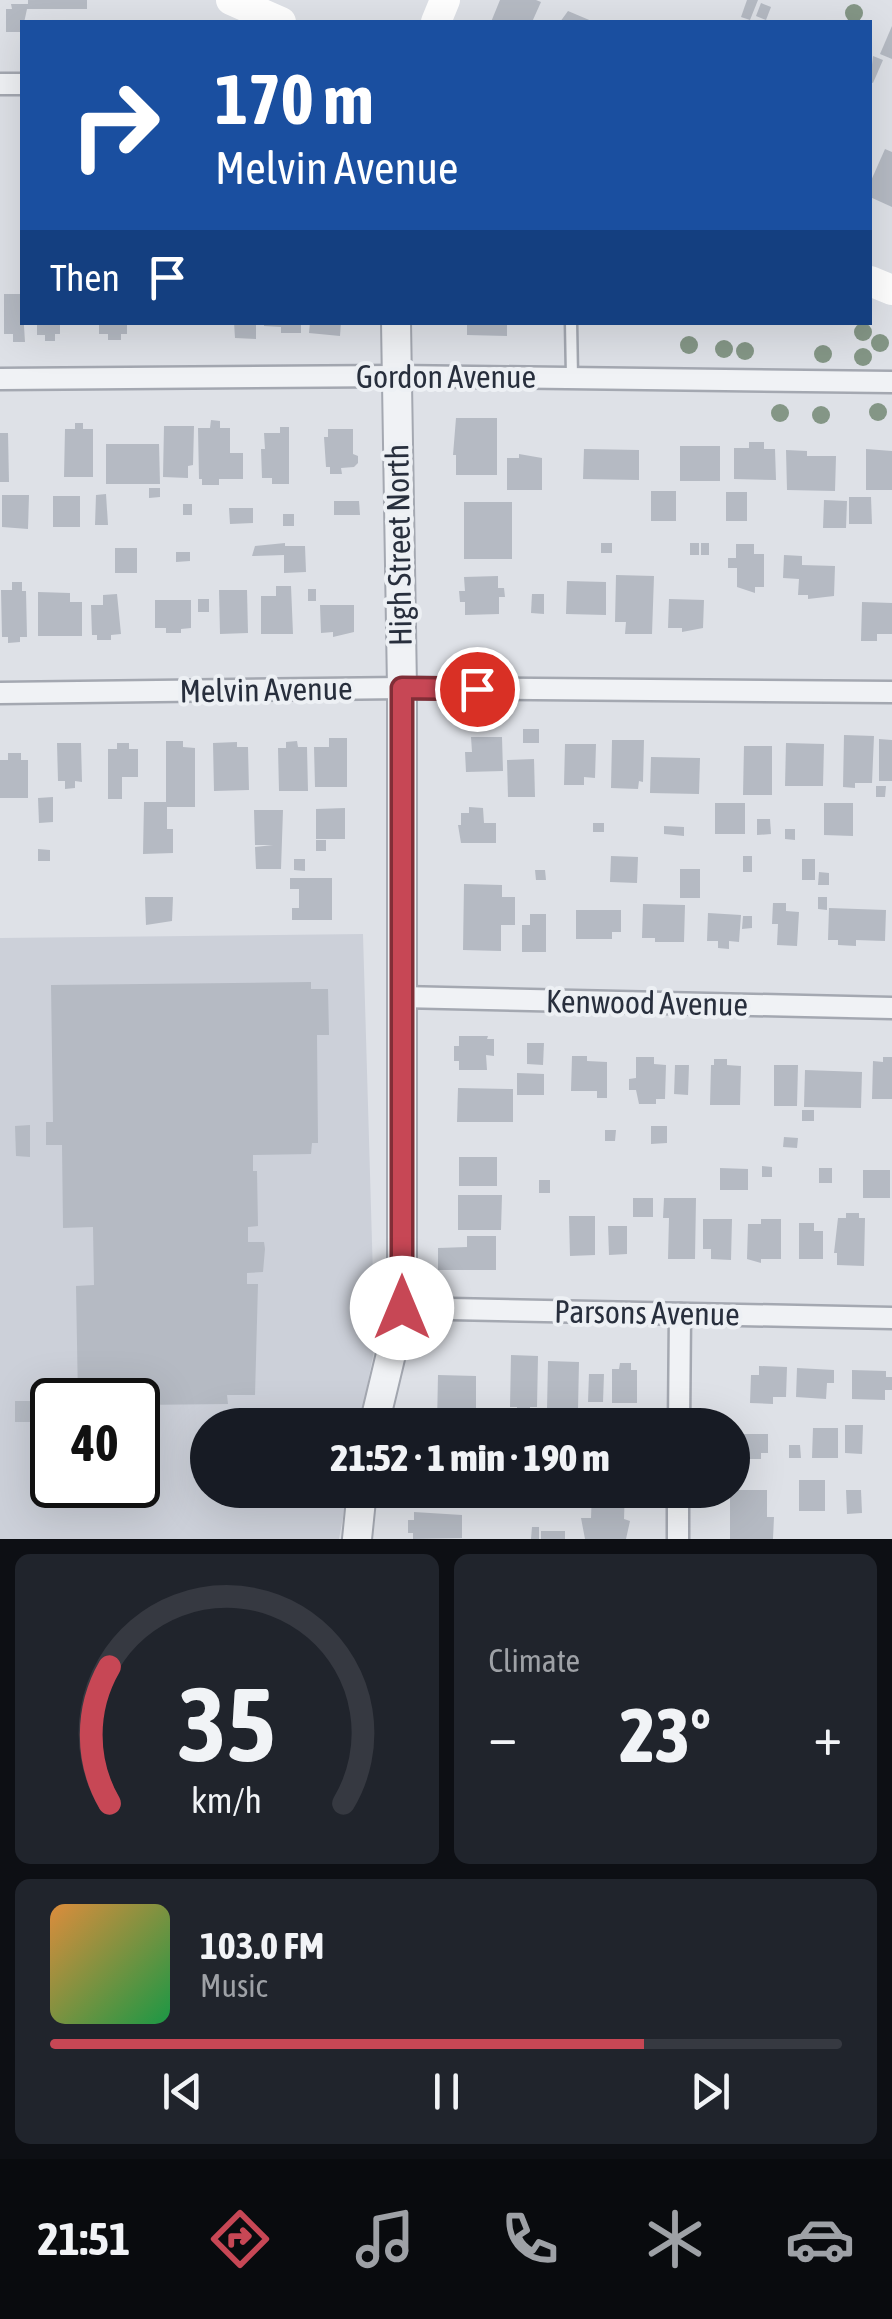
<!DOCTYPE html>
<meta charset="utf-8">
<style>
body{margin:0;font-family:"Asap Condensed",sans-serif;background:#20242c;color:#f1f3f6;height:100vh;display:flex;flex-direction:column;font-size:38px;white-space:nowrap}
*{box-sizing:border-box;margin:0}
p{font-size:32px;color:#9ea1a6}
.icon{flex:none;width:55px;height:55px;fill:none;stroke:currentColor;stroke-width:2;stroke-linecap:round;stroke-linejoin:round}
.map{position:relative;height:1539px;overflow:hidden}
.panel{display:flex;flex-direction:column;gap:15px;padding:15px;background:#0d0f14;flex:1}
.panel>*{flex:none}
.hud{position:absolute;left:20px;top:20px;width:852px;height:305px;border-radius:0px;box-shadow:0 10px 40px #0002;background:#1a4fa0;color:#fff;overflow:hidden}
.speed{position:absolute;left:30px;top:1378px;display:flex;gap:20px;font-size:50px;font-weight:700;text-align:center}
.speed>*{display:grid;place-content:center;width:130px;height:130px;border-radius:50%;background:#171b24;box-shadow:0 10px 40px #0002;line-height:1}
.speed .limit{border:5px solid #111;border-radius:15px;background:#fff;color:#111}
.pin{position:absolute;display:grid;place-items:center;width:85px;height:85px;color:#fff;margin:-42px;border:5px solid #fff;border-radius:50%;box-shadow:0 2px 10px #0007}
.me{position:absolute;width:110px;margin:-55px;rotate:0deg;stroke-linejoin:round;filter:drop-shadow(0 0 8px #0008)}
.turn{display:flex;align-items:center;gap:35px;height:210px;padding:0 30px;font-size:45px}
.turn .icon{width:130px;height:130px;stroke-width:2.5}
.turn b{display:block;font-size:70px;line-height:85px}
.then{display:flex;align-items:center;height:95px;padding:0 30px;background:#0003;gap:20px;font-size:38px}
.big{font-size:75px;font-weight:800;line-height:1.1}
.panel .card{flex:1;display:flex;flex-direction:column;justify-content:center;gap:15px;min-width:0;padding:0 35px;border-radius:15px;background:#20242c}
.panel .dial{align-items:center;gap:0}
.dial svg{height:260px;overflow:visible;fill:none;stroke:#363941;stroke-width:7;stroke-linecap:round;text-anchor:middle}
.dial text{fill:#f1f3f6;stroke:none}
.song{display:flex;align-items:center;gap:30px}
.cover{width:120px;height:120px;border-radius:15px;background:linear-gradient(135deg,hsl(30 70% 55%),hsl(140 70% 35%))}
.played{height:10px;border-radius:5px;background:linear-gradient(90deg,#c74755 75%,#363941 75%)}
.keys{display:flex;justify-content:space-around;direction:ltr}
.heat{display:flex;justify-content:space-between;align-items:center;font-size:55px;direction:ltr}
.panel .tiles{flex:1;display:grid;gap:15px;grid-template-columns:1fr 1fr}
.card:last-child{grid-column:span 2}
.trip{position:absolute;left:190px;top:1408px;width:560px;height:100px;border-radius:50px;background:#171b24;box-shadow:0 10px 40px #0002;font-weight:800;line-height:100px;text-align:center}
.tab-bar{display:flex;height:160px;justify-content:space-around;align-items:center;background:#090b0e;color:#9ea1a6}
.tab-bar .icon{width:70px;height:70px}
.tab-bar .on{color:#c74755}
.tab-bar b{font-size:45px;color:#f1f3f6}
.map>svg:first-child{display:block}
.built{fill:#ccd0d9;fill-rule:evenodd}
.building{fill:#b5bac3}
.lines{fill:none;stroke-linecap:round;stroke-linejoin:round}
.service-casing{stroke:#a4a8b1;stroke-width:15}
.minor-casing{stroke:#a4a8b1;stroke-width:25}
.tertiary-casing{stroke:#a4a8b1;stroke-width:32}
.service{stroke:#f0f2f5;stroke-width:10}
.minor{stroke:#f0f2f5;stroke-width:20}
.tertiary{stroke:#f0f2f5;stroke-width:28}
.secondary{stroke:#fff;stroke-width:30}
.tree{fill:#849686}
.route-casing{stroke:#812e37;stroke-width:25}
.route{stroke:#c74755;stroke-width:18}
.labels{text-anchor:middle;stroke-width:8;stroke-linejoin:round;paint-order:stroke}
.street-label{font-size:32px;fill:#282f3d;stroke:#edf0f4}
</style>
<div class="map">
<svg width="892" height="1539" viewBox="0 0 892 1539">
<rect width="100%" height="100%" fill="#dee1e7"/>
<path class="built" d="M363,934L375,1345L360,1425H208V1490H348L339,1539H0V938ZM52,1400H138V1485H52Z"/>
<g class="building">
<polygon points="28,0 87,0 87,9 27,9 22,32 6,32 6,9 12,9 11,4 28,4"/>
<polygon points="500,0 536,0 541,2 532,22 491,22"/>
<polygon points="747,0 758,0 750,20 741,17"/>
<polygon points="761,3 771,7 766,20 756,16"/>
<polygon points="568,11 594,22 560,22"/>
<polygon points="892,26 892,59 880,54"/>
<polygon points="873,56 883,60 873,83 870,82"/>
<polygon points="885,149 892,152 892,207 870,197 870,183"/>
<polygon points="4,294 22,294 25,342 13,342 13,334 4,334"/>
<polygon points="37,322 60,322 60,334 55,334 55,341 45,341 45,335 37,335"/>
<polygon points="99,322 127,322 127,334 121,334 121,340 108,340 108,334 99,334"/>
<polygon points="234,322 256,322 256,339 235,338"/>
<polygon points="264,322 301,322 301,333 281,333 281,327 264,326"/>
<polygon points="310,322 341,322 340,336 309,333"/>
<polygon points="467,322 507,322 507,336 467,335"/>
<polygon points="456,418 497,418 497,475 456,475 456,455 453,455"/>
<polygon points="211,420 220,421 220,428 230,428 230,453 243,453 243,479 219,479 219,485 202,485 202,479 199,479 198,428 210,428"/>
<polygon points="75,423 83,423 83,429 93,429 93,477 64,477 65,429 75,429"/>
<polygon points="164,426 194,426 193,465 188,466 188,478 163,477"/>
<polygon points="280,427 289,427 289,484 272,484 272,478 262,478 261,449 265,449 264,433 280,433"/>
<polygon points="328,429 353,429 353,454 358,456 358,463 354,467 341,468 342,474 330,474 330,467 326,467 324,437 328,437"/>
<polygon points="0,433 8,433 9,482 0,482"/>
<polygon points="749,442 764,442 764,449 775,449 776,480 734,479 734,448 749,448"/>
<polygon points="106,444 159,444 160,484 106,484"/>
<rect x="680" y="446" width="40" height="35"/>
<polygon points="584,449 639,450 639,480 583,479"/>
<polygon points="866,449 892,451 892,490 866,490"/>
<polygon points="786,450 807,451 807,456 836,456 835,491 787,490"/>
<polygon points="519,454 542,458 542,490 507,490 507,458 519,458"/>
<polygon points="149,488 160,488 160,497 149,498"/>
<rect x="651" y="491" width="25" height="30"/>
<rect x="726" y="492" width="21" height="29"/>
<polygon points="106,494 108,525 95,525 96,495"/>
<polygon points="2,495 29,495 28,529 2,527"/>
<rect x="53" y="496" width="27" height="31"/>
<polygon points="849,497 871,497 872,524 849,524"/>
<polygon points="824,500 847,501 846,528 823,528"/>
<polygon points="334,501 359,501 360,515 334,515"/>
<rect x="464" y="502" width="48" height="57"/>
<rect x="183" y="504" width="9" height="11"/>
<polygon points="229,508 253,508 253,523 230,524"/>
<rect x="283" y="514" width="11" height="12"/>
<polygon points="285,543 285,546 305,546 306,572 284,573 284,555 252,556 255,546"/>
<rect x="601" y="543" width="11" height="10"/>
<rect x="690" y="543" width="9" height="12"/>
<rect x="701" y="543" width="8" height="12"/>
<polygon points="736,544 754,544 754,554 764,554 764,587 755,587 755,593 737,587 737,568 728,568 728,558 736,558"/>
<rect x="115" y="548" width="22" height="25"/>
<polygon points="176,552 190,552 190,561 176,562"/>
<polygon points="784,555 802,556 802,565 835,566 834,596 808,599 808,595 798,595 799,579 783,578"/>
<polygon points="616,575 654,576 652,634 625,634 626,622 615,622"/>
<polygon points="498,576 498,588 504,588 505,597 499,597 499,614 465,615 465,602 460,602 459,591 465,591 464,577"/>
<polygon points="567,581 606,582 606,615 566,614"/>
<polygon points="12,582 22,582 22,591 26,591 27,637 20,637 20,642 8,643 8,637 2,637 1,590 12,590"/>
<polygon points="276,586 291,586 293,634 261,634 261,596 276,596"/>
<rect x="308" y="589" width="8" height="12"/>
<polygon points="219,590 247,590 248,633 220,634"/>
<polygon points="38,592 70,593 70,602 82,602 82,636 38,636"/>
<polygon points="117,594 121,634 111,635 111,640 97,640 97,635 92,635 91,605 103,605 103,595"/>
<polygon points="532,594 544,594 544,614 531,613"/>
<rect x="198" y="599" width="11" height="13"/>
<polygon points="669,599 704,600 703,628 682,632 682,628 668,628"/>
<polygon points="155,600 191,600 191,628 181,629 181,633 166,633 166,628 155,628"/>
<polygon points="862,602 892,603 892,634 877,634 877,641 861,641"/>
<polygon points="320,605 354,605 354,632 333,637 333,632 321,633"/>
<rect x="523" y="729" width="16" height="14"/>
<polygon points="844,735 874,736 872,783 855,783 855,788 843,787"/>
<polygon points="471,737 502,737 503,771 466,772 465,752 472,752"/>
<polygon points="329,738 347,738 347,787 315,787 314,747 329,747"/>
<polygon points="879,739 892,740 892,781 879,781"/>
<polygon points="612,740 644,740 643,782 639,781 638,789 611,788"/>
<polygon points="166,741 183,741 183,747 195,748 195,807 167,807 167,829 173,829 173,853 143,854 144,802 166,802"/>
<polygon points="297,741 298,747 307,747 308,791 279,791 278,748 286,748 286,742"/>
<polygon points="237,742 237,747 248,747 249,790 214,791 213,743"/>
<polygon points="57,743 81,743 82,782 75,781 75,788 65,789 65,781 58,781"/>
<polygon points="117,743 129,743 129,749 138,749 138,777 122,777 122,799 108,799 108,749 117,749"/>
<polygon points="786,743 824,744 823,786 785,786"/>
<polygon points="565,744 596,744 595,778 584,777 584,785 564,785"/>
<polygon points="744,746 772,746 772,795 743,795"/>
<polygon points="8,753 21,753 21,760 28,760 28,798 0,798 0,760 8,760"/>
<polygon points="651,757 700,758 699,794 650,793"/>
<polygon points="534,759 535,797 508,797 507,760"/>
<polygon points="876,786 886,786 885,797 876,797"/>
<polygon points="53,797 53,822 39,823 38,798"/>
<rect x="715" y="803" width="30" height="31"/>
<polygon points="824,803 853,803 853,836 824,835"/>
<polygon points="469,807 483,808 484,823 496,823 496,843 461,843 458,825 461,825 461,813 469,813"/>
<polygon points="345,808 345,839 316,839 316,809"/>
<polygon points="254,810 283,810 281,869 256,869 255,847 273,845 255,845"/>
<polygon points="757,819 770,819 771,834 757,835"/>
<rect x="593" y="823" width="11" height="9"/>
<polygon points="664,826 684,827 684,836 664,834"/>
<polygon points="785,829 795,829 795,840 785,839"/>
<rect x="316" y="840" width="10" height="11"/>
<polygon points="38,849 50,850 50,861 38,861"/>
<polygon points="611,856 638,857 637,883 610,882"/>
<rect x="743" y="856" width="9" height="16"/>
<polygon points="294,859 305,859 305,871 294,870"/>
<rect x="802" y="859" width="13" height="21"/>
<rect x="680" y="869" width="20" height="29"/>
<polygon points="535,870 545,870 546,880 536,880"/>
<polygon points="819,872 829,873 829,885 818,885"/>
<polygon points="290,878 332,878 332,920 292,920 292,908 299,908 299,889 290,889"/>
<polygon points="464,884 502,885 502,897 515,897 515,925 501,925 501,951 463,950"/>
<polygon points="145,897 173,897 172,921 146,925"/>
<polygon points="818,897 827,897 827,910 818,909"/>
<polygon points="773,903 786,903 786,911 799,912 797,946 777,945 778,924 772,924"/>
<polygon points="643,904 685,905 684,942 655,942 655,938 642,938"/>
<polygon points="829,908 886,910 885,941 856,940 856,946 838,945 838,940 828,940"/>
<polygon points="576,910 621,910 621,932 612,932 612,939 576,939"/>
<polygon points="708,913 741,915 739,942 729,941 729,949 718,948 718,941 707,941"/>
<polygon points="530,914 546,914 546,952 522,952 522,925 530,925"/>
<polygon points="743,916 752,916 752,928 742,929"/>
<polygon points="311,982 311,989 328,989 329,1035 317,1035 318,1143 312,1143 311,1154 253,1155 253,1171 257,1171 258,1226 248,1227 248,1242 264,1242 265,1249 263,1272 247,1273 247,1284 258,1284 255,1395 227,1395 228,1404 138,1405 138,1400 78,1400 76,1286 94,1285 93,1227 63,1228 62,1145 46,1145 46,1122 53,1122 51,985"/>
<polygon points="459,1036 488,1036 487,1039 494,1039 494,1056 486,1055 487,1070 459,1070 459,1061 454,1061 454,1046 459,1046"/>
<polygon points="527,1043 544,1043 543,1065 527,1064"/>
<polygon points="572,1056 587,1056 587,1061 607,1062 607,1098 597,1098 597,1091 571,1091"/>
<polygon points="636,1057 654,1057 654,1064 666,1065 665,1099 656,1099 656,1104 639,1104 636,1090 629,1090 629,1079 636,1078"/>
<polygon points="883,1057 892,1057 892,1099 872,1099 873,1061 883,1062"/>
<polygon points="714,1059 727,1059 727,1065 741,1066 740,1105 710,1105 711,1065 714,1065"/>
<polygon points="675,1065 689,1065 688,1095 674,1094"/>
<polygon points="774,1065 798,1065 797,1106 774,1106"/>
<polygon points="805,1070 862,1072 861,1108 804,1107"/>
<polygon points="517,1073 544,1074 544,1095 517,1095"/>
<polygon points="458,1088 513,1089 513,1122 457,1122"/>
<rect x="802" y="1110" width="12" height="11"/>
<polygon points="30,1125 30,1157 16,1156 15,1126"/>
<polygon points="651,1126 667,1126 667,1143 651,1144"/>
<polygon points="605,1130 616,1130 615,1141 605,1141"/>
<polygon points="784,1137 798,1138 797,1148 783,1147"/>
<rect x="459" y="1157" width="38" height="29"/>
<polygon points="762,1166 772,1167 772,1177 762,1177"/>
<polygon points="720,1168 748,1169 748,1190 720,1190"/>
<rect x="819" y="1168" width="13" height="15"/>
<rect x="863" y="1170" width="27" height="28"/>
<rect x="539" y="1180" width="11" height="13"/>
<polygon points="458,1195 502,1195 501,1230 458,1230"/>
<rect x="633" y="1198" width="20" height="19"/>
<polygon points="664,1198 696,1198 695,1259 668,1259 669,1218 663,1218"/>
<polygon points="846,1213 859,1213 859,1218 865,1218 864,1266 837,1265 837,1253 834,1253 838,1218 846,1218"/>
<polygon points="569,1216 595,1216 595,1255 570,1256"/>
<polygon points="703,1219 732,1219 731,1260 711,1259 711,1249 703,1249"/>
<polygon points="761,1219 781,1219 781,1259 761,1259 761,1263 747,1259 748,1224 761,1224"/>
<polygon points="799,1223 814,1223 814,1231 823,1231 823,1259 799,1259"/>
<polygon points="608,1226 627,1226 627,1254 609,1255"/>
<polygon points="467,1236 496,1236 496,1270 438,1270 438,1248 467,1247"/>
<polygon points="511,1355 538,1356 537,1407 530,1407 530,1415 517,1415 517,1407 510,1407"/>
<polygon points="548,1361 579,1362 578,1410 570,1410 570,1415 556,1415 556,1410 547,1410"/>
<polygon points="620,1363 631,1363 631,1370 637,1370 637,1403 612,1403 612,1369 619,1369"/>
<polygon points="759,1366 787,1367 786,1397 773,1397 773,1404 750,1403 751,1375 759,1375"/>
<polygon points="797,1368 834,1370 834,1383 827,1383 826,1399 796,1397"/>
<polygon points="852,1370 886,1371 886,1377 892,1377 892,1390 885,1390 885,1400 852,1399"/>
<polygon points="589,1374 604,1374 603,1402 588,1402"/>
<polygon points="438,1375 476,1376 476,1425 437,1425"/>
<rect x="15" y="1401" width="17" height="21"/>
<polygon points="845,1425 863,1425 862,1454 845,1453"/>
<polygon points="813,1428 838,1428 838,1458 812,1458"/>
<polygon points="732,1434 768,1434 768,1453 761,1453 761,1459 732,1459"/>
<polygon points="789,1445 800,1445 801,1458 789,1458"/>
<rect x="799" y="1480" width="26" height="31"/>
<polygon points="592,1490 625,1490 624,1519 630,1521 626,1539 585,1539 581,1518 591,1518"/>
<polygon points="730,1490 767,1490 767,1517 774,1517 773,1539 730,1539"/>
<polygon points="846,1490 861,1490 862,1513 847,1514"/>
<polygon points="414,1512 462,1515 462,1538 413,1539 413,1533 408,1533 408,1520 414,1520"/>
<polygon points="532,1527 539,1527 539,1539 531,1539"/>
<rect x="541" y="1531" width="24" height="8"/>
</g>
<g class="lines">
<defs>
<polyline id="service" points="571,322 572,377"/>
<g id="minor">
<polyline points="0,84 22,84"/>
<polyline points="0,379 396,376 892,382"/>
<polyline points="0,693 402,688 892,692"/>
<polyline points="401,997 892,1008"/>
<polyline points="402,1308 892,1318"/>
<polyline points="679,1425 680,1314"/>
<polyline points="678,1539 678,1490"/>
</g>
<g id="tertiary">
<polyline points="374,1425 402,1308 402,688 396,322"/>
<polyline points="357,1539 362,1490"/>
</g>
</defs>
<use href="#service" class="service-casing"/>
<use href="#minor" class="minor-casing"/>
<use href="#tertiary" class="tertiary-casing"/>
<use href="#service" class="service"/>
<use href="#minor" class="minor"/>
<use href="#tertiary" class="tertiary"/>
<g class="secondary">
<polyline points="231,0 281,22"/>
<polyline points="436,22 445,0"/>
<polyline points="870,281 892,290"/>
</g>
</g>
<g class="tree">
<circle cx="854" cy="13" r="9"/>
<circle cx="863" cy="332" r="9"/>
<circle cx="880" cy="343" r="9"/>
<circle cx="689" cy="345" r="9"/>
<circle cx="724" cy="349" r="9"/>
<circle cx="745" cy="351" r="9"/>
<circle cx="823" cy="354" r="9"/>
<circle cx="863" cy="357" r="9"/>
<circle cx="878" cy="412" r="9"/>
<circle cx="780" cy="413" r="9"/>
<circle cx="821" cy="415" r="9"/>
</g>
<g class="lines">
<defs>
<polyline id="route" points="402,1308 402,688 477,689"/>
</defs>
<use href="#route" class="route-casing"/>
<use href="#route" class="route"/>
</g>
<g class="labels">
<g class="street-label">
<text x="446" y="388">Gordon Avenue</text>
<text transform="translate(399 545) rotate(-91)" y="11">High Street North</text>
<text transform="translate(266 690) rotate(-1)" y="11">Melvin Avenue</text>
<text transform="translate(647 1003) rotate(1)" y="11">Kenwood Avenue</text>
<text transform="translate(647 1313) rotate(1)" y="11">Parsons Avenue</text>
</g>
</g>
</svg>
<div class="speed"><div class="limit">40</div></div>
<div class="pin" style="left:477px;top:689px;background:#d93025"><svg class="icon" aria-label="arrive" viewBox="0 0 24 24"><path d="M6 21V4h12l-3 4 3 4H6"/></svg></div>
<svg class="me" style="left:402px;top:1308px" viewBox="-20 -20 40 40"><circle r="19" fill="#fff"/><path d="M0-13L10 11 0 6-10 11z" fill="#c74755"/></svg>
<div class="trip">21:52 · 1 min · 190 m</div>
<div class="hud">
<div class="turn"><svg class="icon" aria-label="right" viewBox="0 0 24 24"><path d="M7 20v-9h11M14 6l5 5-5 5"/></svg><div><b>170 m</b>Melvin Avenue</div></div>
<div class="then">Then<svg class="icon" aria-label="arrive" viewBox="0 0 24 24"><path d="M6 21V4h12l-3 4 3 4H6"/></svg></div>
</div>
</div>
<section class="panel">
<div class="tiles">
<div class="card dial"><svg viewBox="0 0 100 80">
<path d="M14 69A42 42 0 1 1 86 69"/>
<path d="M14 69A42 42 0 0 1 14 27" stroke="#c74755"/>
<text x="50" y="56" font-size="32" font-weight="700">35</text>
<text x="50" y="72" font-size="11">km/h</text>
</svg></div>
<div class="card"><p>Climate</p>
<div class="heat"><a>−</a><b class="big">23°</b><a>+</a></div>
</div>
<div class="card">
<div class="song"><i class="cover"></i><div><b>103.0 FM</b><p>Music</p></div></div>
<div class="played"></div>
<div class="keys"><svg class="icon" aria-label="previous" viewBox="0 0 24 24"><path d="M18 5L8 12l10 7zM5 5v14"/></svg><svg class="icon" aria-label="pause" viewBox="0 0 24 24"><path d="M8 5v14M16 5v14"/></svg><svg class="icon" aria-label="next" viewBox="0 0 24 24"><path d="M6 5l10 7-10 7zM19 5v14"/></svg></div>
</div>
</div>
</section>
<nav class="tab-bar">
<b>21:51</b>
<svg class="icon on" aria-label="directions" viewBox="0 0 24 24"><path d="M12 3l9 9-9 9-9-9zM9 14v-3h6M13 9l2 2-2 2"/></svg>
<svg class="icon" aria-label="music" viewBox="0 0 24 24"><path d="M9 18V5l10-2v13"/><circle cx="6" cy="18" r="3"/><circle cx="16" cy="16" r="3"/></svg>
<svg class="icon" aria-label="phone" viewBox="0 0 24 24"><path d="M5 4h4l2 5-3 2q2 4 5 5l2-3 5 2v4C11 20 4 13 5 4z"/></svg>
<svg class="icon" aria-label="climate" viewBox="0 0 24 24"><path d="M12 3v18M4 7l16 10M4 17L20 7"/></svg>
<svg class="icon" aria-label="car" viewBox="0 0 24 24"><path d="M5 17H2v-5l4-1 3-4h7l3 4 3 1v5h-3M9 17h6M6 11h13"/><circle cx="7" cy="17" r="2"/><circle cx="17" cy="17" r="2"/></svg>
</nav>
